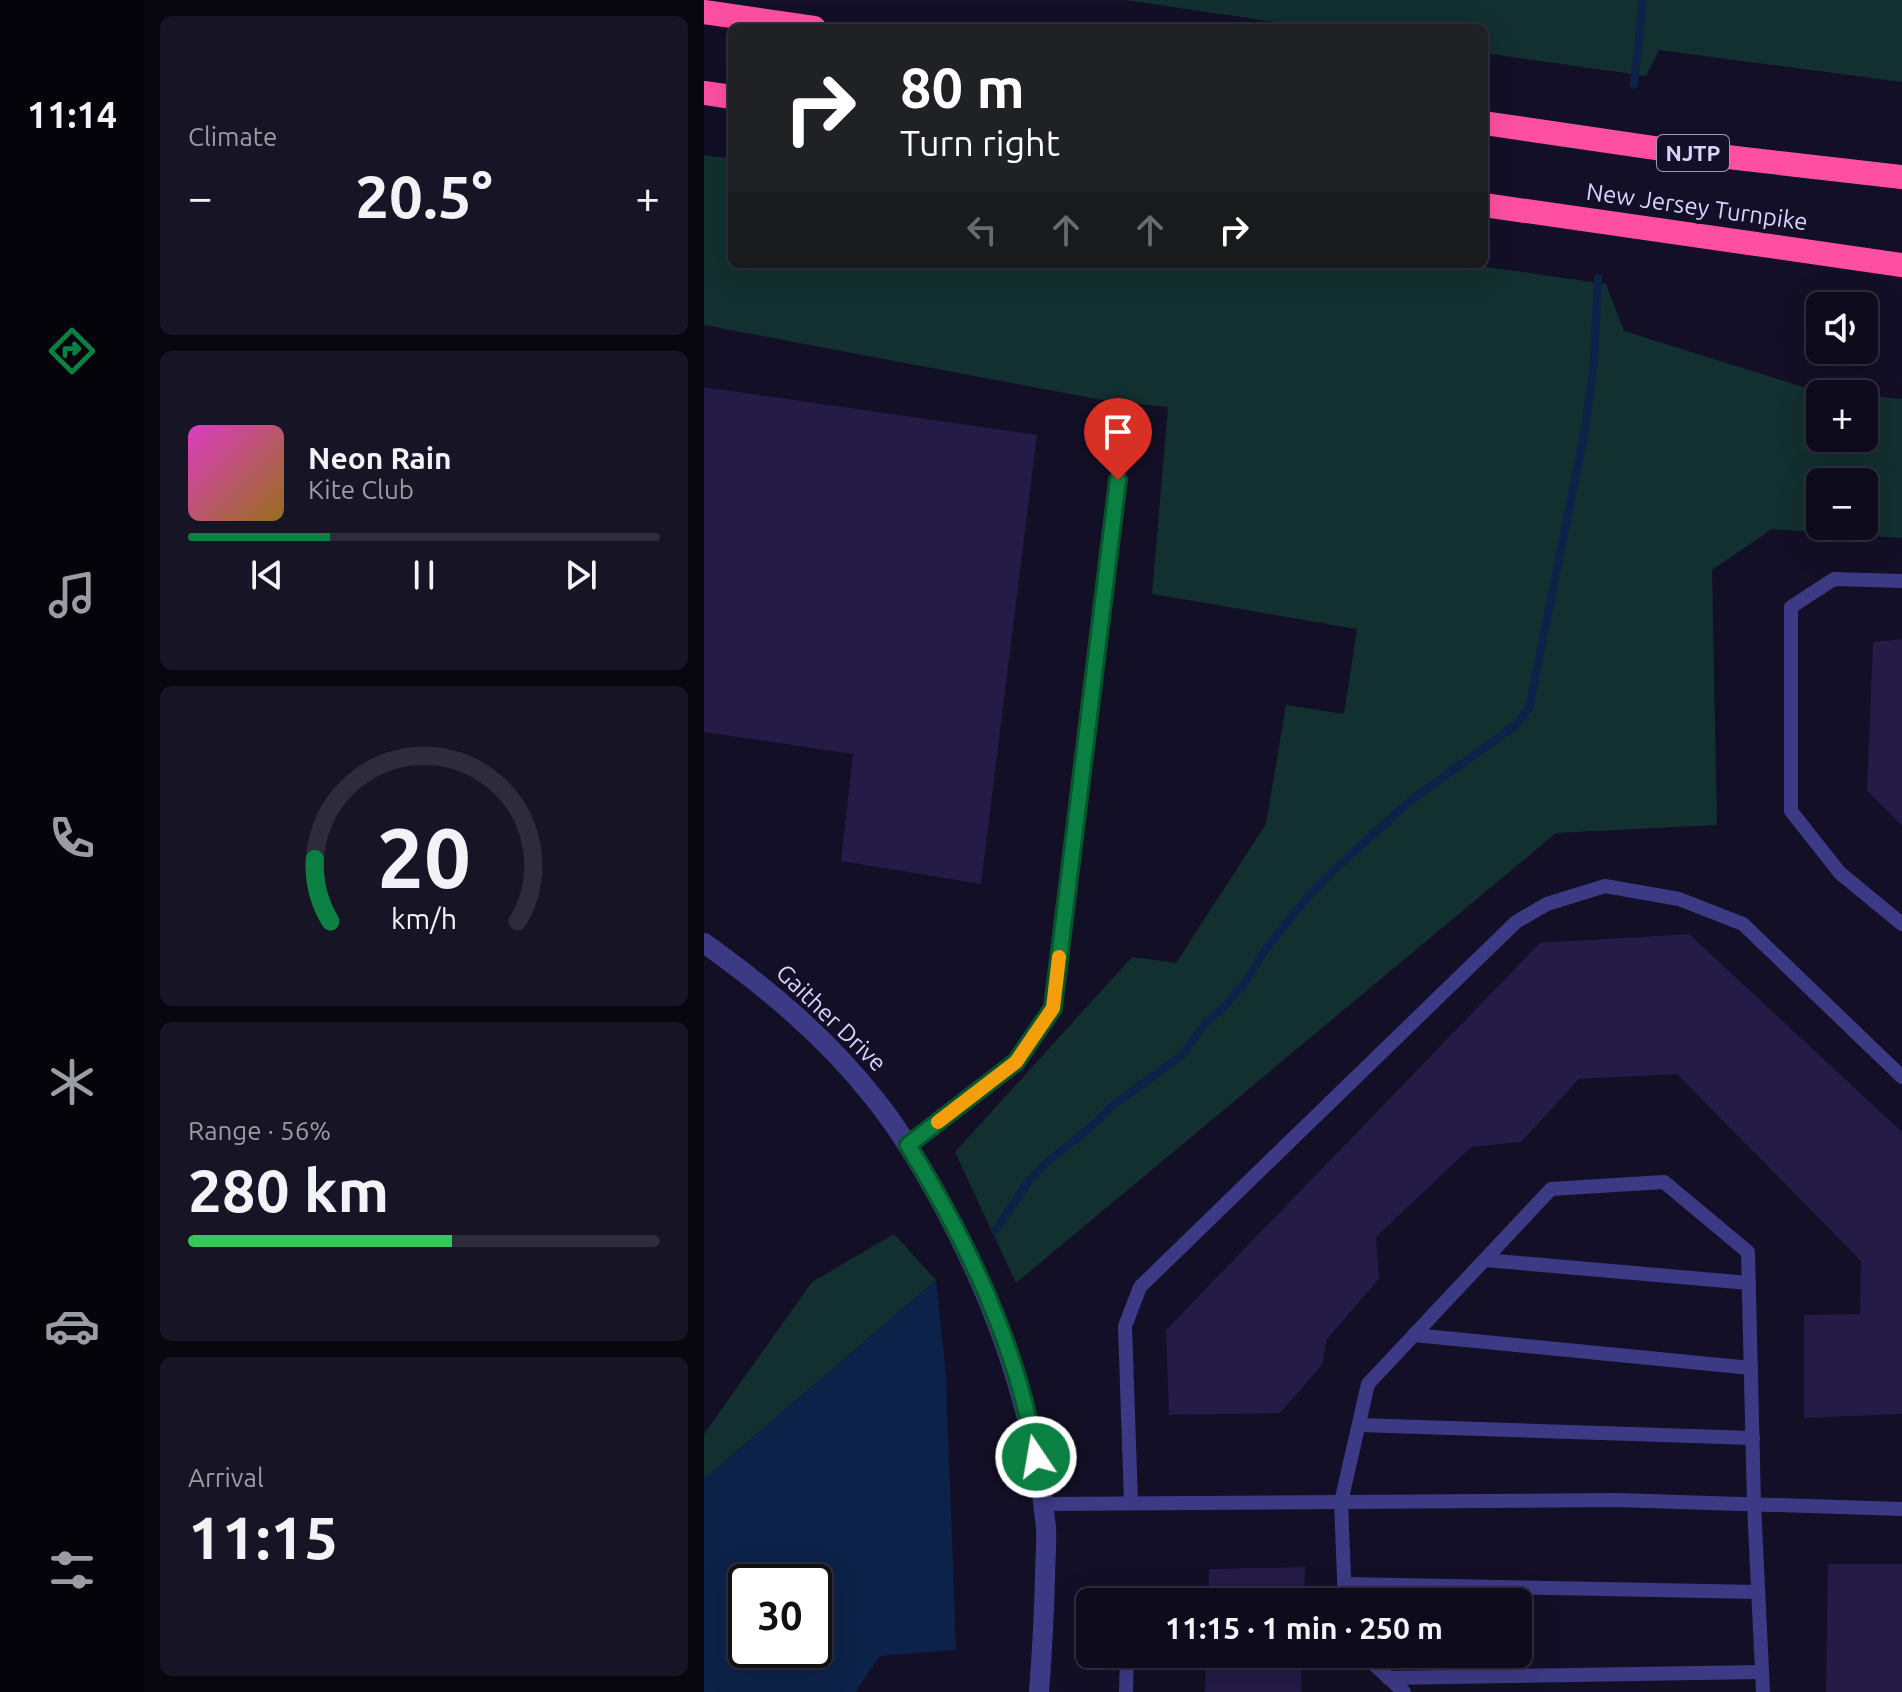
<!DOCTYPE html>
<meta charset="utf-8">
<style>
body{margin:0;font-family:Ubuntu,sans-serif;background:#171425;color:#f1f3f6;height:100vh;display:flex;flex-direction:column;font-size:30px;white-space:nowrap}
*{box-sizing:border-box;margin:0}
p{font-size:26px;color:#9b9ba3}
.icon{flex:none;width:44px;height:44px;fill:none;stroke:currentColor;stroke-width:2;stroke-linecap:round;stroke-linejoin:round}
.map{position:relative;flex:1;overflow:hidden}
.drawer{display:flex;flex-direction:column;gap:16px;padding:16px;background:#08060f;width:560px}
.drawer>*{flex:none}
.hud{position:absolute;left:24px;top:24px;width:760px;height:244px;border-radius:12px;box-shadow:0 8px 32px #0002,0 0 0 2px #2e2b3b;background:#202124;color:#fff;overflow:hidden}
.controls{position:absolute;left:1102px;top:292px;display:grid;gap:16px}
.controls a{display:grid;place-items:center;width:72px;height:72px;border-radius:12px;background:#0e0b1c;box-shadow:0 8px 32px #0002,0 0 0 2px #2e2b3b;font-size:40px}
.speed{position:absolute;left:24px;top:1564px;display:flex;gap:16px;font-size:40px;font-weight:700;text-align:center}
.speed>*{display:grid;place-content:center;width:104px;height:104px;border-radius:50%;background:#0e0b1c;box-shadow:0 8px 32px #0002,0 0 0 2px #2e2b3b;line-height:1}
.speed .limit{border:4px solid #111;border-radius:12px;background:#fff;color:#111}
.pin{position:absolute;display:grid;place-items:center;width:68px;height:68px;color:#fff;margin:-82px -34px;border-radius:50% 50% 50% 0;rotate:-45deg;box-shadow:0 0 8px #0007}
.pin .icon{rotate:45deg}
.me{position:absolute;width:88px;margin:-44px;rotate:348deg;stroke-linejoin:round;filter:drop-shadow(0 0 6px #0008)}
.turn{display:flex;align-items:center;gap:28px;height:168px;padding:0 40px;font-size:36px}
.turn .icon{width:104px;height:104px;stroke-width:2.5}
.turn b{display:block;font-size:56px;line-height:68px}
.lanes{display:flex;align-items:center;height:76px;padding:0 40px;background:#0003;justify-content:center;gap:40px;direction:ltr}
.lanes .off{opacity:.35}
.big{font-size:60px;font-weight:700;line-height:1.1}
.drawer .card{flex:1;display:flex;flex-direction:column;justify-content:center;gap:12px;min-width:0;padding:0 28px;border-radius:12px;background:#171425}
.drawer .dial{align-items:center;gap:0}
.dial svg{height:208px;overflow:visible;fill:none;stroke:#2e2b3b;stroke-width:7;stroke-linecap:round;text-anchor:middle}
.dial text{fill:#f1f3f6;stroke:none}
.song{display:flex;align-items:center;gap:24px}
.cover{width:96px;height:96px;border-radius:12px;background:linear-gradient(135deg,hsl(310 70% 55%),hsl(40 70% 35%))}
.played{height:8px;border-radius:4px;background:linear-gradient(90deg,#0b8043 30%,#2e2b3b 30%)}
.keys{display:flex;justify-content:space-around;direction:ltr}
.heat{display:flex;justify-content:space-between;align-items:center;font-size:44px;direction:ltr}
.charge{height:12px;border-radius:6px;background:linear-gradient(90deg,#34c759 56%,#2e2b3b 0)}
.trip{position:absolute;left:372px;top:1588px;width:456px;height:80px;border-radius:12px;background:#0e0b1c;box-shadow:0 8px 32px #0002,0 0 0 2px #2e2b3b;font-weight:700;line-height:80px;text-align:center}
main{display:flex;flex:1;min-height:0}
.menu{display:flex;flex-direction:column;width:144px;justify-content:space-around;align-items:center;background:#06040b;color:#9b9ba3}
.menu .icon{width:56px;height:56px}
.menu .current{color:#0b8043}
.menu b{font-size:36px;color:#f1f3f6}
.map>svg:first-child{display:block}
.green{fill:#12302f;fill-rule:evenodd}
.water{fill:#0c2248;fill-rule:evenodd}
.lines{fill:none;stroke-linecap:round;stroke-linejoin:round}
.stream{stroke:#0c2248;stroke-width:8}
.building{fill:#241b47}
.service{stroke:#3d3a85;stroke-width:14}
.minor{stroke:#3d3a85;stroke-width:20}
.motorway{stroke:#ff4fa3;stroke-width:24}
.route-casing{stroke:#07532c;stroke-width:20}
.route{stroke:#0b8043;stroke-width:14}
.slow{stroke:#f59e0b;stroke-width:14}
.labels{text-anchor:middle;stroke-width:8;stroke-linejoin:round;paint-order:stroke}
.shield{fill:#130f26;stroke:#9e99be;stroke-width:2}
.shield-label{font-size:22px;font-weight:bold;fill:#d9d4ff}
.street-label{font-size:24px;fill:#d9d4ff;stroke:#130f26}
</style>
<main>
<nav class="menu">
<b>11:14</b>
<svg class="icon current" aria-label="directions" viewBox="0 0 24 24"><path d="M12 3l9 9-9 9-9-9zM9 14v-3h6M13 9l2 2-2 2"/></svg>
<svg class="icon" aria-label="music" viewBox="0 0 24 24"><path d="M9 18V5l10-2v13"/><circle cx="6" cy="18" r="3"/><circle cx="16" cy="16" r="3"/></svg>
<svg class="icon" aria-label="phone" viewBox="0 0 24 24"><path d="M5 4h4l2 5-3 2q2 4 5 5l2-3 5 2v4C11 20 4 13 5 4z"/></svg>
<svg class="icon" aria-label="climate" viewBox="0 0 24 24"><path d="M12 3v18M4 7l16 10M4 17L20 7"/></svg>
<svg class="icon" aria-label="car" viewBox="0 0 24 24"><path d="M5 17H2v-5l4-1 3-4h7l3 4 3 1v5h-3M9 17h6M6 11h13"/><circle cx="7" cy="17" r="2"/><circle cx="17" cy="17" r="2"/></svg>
<svg class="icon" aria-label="filters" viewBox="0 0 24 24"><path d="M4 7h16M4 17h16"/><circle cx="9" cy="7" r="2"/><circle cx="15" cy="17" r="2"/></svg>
</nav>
<section class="drawer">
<div class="card"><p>Climate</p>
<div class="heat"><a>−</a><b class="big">20.5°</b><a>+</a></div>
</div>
<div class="card">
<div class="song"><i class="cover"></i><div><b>Neon Rain</b><p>Kite Club</p></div></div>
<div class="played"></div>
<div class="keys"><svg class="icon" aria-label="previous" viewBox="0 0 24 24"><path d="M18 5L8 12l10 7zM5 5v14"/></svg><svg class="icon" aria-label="pause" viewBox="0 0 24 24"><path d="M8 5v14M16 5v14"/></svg><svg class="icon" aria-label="next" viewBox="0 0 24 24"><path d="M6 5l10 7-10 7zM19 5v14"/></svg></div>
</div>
<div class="card dial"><svg viewBox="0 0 100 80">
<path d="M14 69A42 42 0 1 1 86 69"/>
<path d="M14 69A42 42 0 0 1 8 45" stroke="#0b8043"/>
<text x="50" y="56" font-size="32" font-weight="700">20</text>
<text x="50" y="72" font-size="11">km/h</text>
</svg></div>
<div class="card"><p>Range · 56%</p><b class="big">280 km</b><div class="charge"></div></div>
<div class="card"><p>Arrival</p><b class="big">11:15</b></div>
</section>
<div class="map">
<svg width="1198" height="1692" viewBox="0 0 1198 1692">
<rect width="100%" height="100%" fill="#130f26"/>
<g class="green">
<polygon points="421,0 1198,0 1198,82 955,50 942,76 780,53 780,28 612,28"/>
<path d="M0,155L28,159V264H763L902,284L920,331L1109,390L1151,394H1116V438H1160V395L1198,399V538L1068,529L1008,570L1013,825L852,833L312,1283L251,1152L428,957L472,963L562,824L582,705L640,714L653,629L448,594L464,407L398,400L0,325ZM1116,482H1160V526H1116Z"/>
<polygon points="190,1234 232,1280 0,1479 0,1434 108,1282"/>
</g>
<path class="water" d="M232,1280L242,1375L252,1650L176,1656L151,1692H0V1479ZM42,1582H110V1650H42Z"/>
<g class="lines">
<g class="stream">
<polyline points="930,85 939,0"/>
<polyline points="291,1231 324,1182 342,1163 388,1126 408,1106 478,1055 503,1021 521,1006 542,981 561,950 601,900 633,867 706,801 812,725 825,708 880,435 890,361 894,278"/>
</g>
</g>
<g class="building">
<polygon points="0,387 333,435 277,884 137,861 149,754 0,732"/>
<polygon points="1198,639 1198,826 1163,790 1169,642"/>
<polygon points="985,934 1198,1132 1198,1414 1100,1418 1100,1315 1156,1314 1157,1261 973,1074 875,1079 817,1142 767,1147 672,1237 675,1279 623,1339 618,1365 576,1413 465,1415 462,1330 836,943"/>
<polygon points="1124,1564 1198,1564 1198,1692 1122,1692"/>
<polygon points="601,1567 600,1602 504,1602 505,1569"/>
<polygon points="502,1654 598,1654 597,1692 501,1692"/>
</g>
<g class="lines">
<g class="service">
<polyline points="1198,581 1130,579 1087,607 1087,811 1136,873 1198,924"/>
<polyline points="204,1145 312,1062 349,1008 414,480"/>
<polyline points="781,1260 1045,1283"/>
<polyline points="710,1335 1047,1368"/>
<polyline points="655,1425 1049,1438"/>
<polyline points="427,1503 421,1326 436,1287 812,922 843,904 901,886 975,899 1039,924 1198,1077"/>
<polyline points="339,1504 912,1500 1198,1509"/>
<polyline points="640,1584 1054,1592"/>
<polyline points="641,1602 637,1502 664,1384 847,1189 960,1182 1044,1252 1050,1504 1059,1692"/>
<polyline points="659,1654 700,1692"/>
<polyline points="684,1678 1058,1672"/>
<polyline points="422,1692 423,1654"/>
</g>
<path class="minor" d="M0,943C63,988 122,1037 170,1098C197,1131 219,1169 239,1206C293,1306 331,1414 342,1528C343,1544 341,1561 341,1577C340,1615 338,1654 335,1692"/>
<g class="motorway">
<polyline points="0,12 110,28"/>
<polyline points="0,93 28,97"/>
<polyline points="780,123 971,151 1198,177"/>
<polyline points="780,205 1198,265"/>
</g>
</g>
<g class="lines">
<defs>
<path id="route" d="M332,1457C313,1345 263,1241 204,1145L312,1062L349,1008L414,480"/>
</defs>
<use href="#route" class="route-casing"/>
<use href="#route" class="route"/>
<polyline class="slow" points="234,1122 312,1062 349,1008 355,957"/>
</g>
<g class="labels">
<rect class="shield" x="953" y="135" width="72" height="36" rx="6"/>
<g class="shield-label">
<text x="989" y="161">NJTP</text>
</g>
<g class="street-label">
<text transform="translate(993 207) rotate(8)" y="8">New Jersey Turnpike</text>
<text transform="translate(127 1018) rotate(44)" y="8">Gaither Drive</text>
</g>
</g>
</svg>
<div class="controls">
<a><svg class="icon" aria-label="sound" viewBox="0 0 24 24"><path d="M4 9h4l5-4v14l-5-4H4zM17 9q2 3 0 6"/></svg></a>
<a>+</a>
<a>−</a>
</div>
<div class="speed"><div class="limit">30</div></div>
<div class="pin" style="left:414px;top:480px;background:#d93025"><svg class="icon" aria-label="arrive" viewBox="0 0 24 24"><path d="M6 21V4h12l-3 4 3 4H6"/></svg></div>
<svg class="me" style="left:332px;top:1457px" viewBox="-20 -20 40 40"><circle r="17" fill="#0b8043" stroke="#fff" stroke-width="3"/><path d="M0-11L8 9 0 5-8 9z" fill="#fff"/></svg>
<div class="trip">11:15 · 1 min · 250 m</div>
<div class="hud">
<div class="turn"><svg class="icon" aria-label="right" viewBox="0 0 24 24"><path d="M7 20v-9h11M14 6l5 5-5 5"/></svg><div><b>80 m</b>Turn right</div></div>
<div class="lanes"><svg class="icon off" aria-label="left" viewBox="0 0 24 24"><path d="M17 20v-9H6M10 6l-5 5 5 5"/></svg><svg class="icon off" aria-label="ahead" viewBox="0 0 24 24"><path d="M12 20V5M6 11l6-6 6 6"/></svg><svg class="icon off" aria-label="ahead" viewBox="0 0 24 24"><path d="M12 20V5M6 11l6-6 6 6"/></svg><svg class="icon" aria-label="right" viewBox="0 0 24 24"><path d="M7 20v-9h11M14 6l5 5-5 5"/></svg></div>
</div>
</div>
</main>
